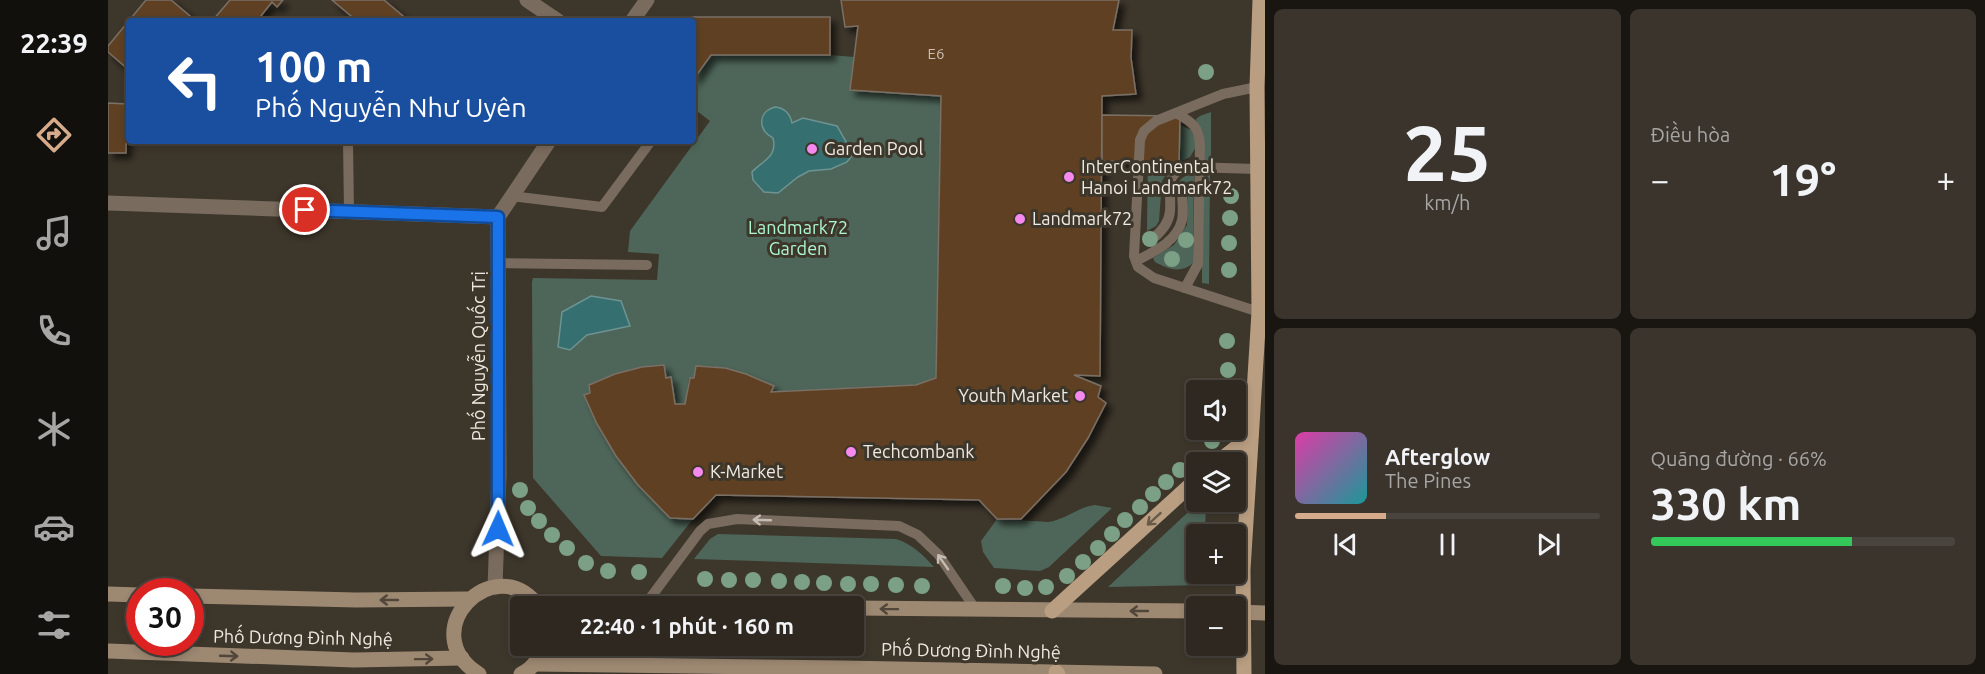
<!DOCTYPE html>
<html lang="vi">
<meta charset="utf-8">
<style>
body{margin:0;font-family:Ubuntu,sans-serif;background:#3a342d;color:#f1f3f6;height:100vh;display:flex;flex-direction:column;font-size:22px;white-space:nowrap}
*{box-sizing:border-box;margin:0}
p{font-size:20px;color:#a7a6a5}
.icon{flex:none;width:33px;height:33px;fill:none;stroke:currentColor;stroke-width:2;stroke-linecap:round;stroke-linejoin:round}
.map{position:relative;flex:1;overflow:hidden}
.drawer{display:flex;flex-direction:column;gap:9px;padding:9px;background:#191612;width:720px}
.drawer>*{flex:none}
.guide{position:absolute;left:18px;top:18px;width:570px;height:126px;border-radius:6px;box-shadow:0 3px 9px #0003,0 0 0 2px #49443e;background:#1a4fa0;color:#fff;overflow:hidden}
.fabs{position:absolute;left:1078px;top:380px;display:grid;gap:12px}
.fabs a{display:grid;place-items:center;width:60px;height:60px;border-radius:6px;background:#2e2820;box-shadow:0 3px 9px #0003,0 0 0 2px #49443e;font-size:30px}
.speed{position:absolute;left:18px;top:578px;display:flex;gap:12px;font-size:30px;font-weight:700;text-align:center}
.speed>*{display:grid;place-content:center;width:78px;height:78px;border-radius:50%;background:#2e2820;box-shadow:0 3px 9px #0003,0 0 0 2px #49443e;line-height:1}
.speed .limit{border:9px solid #d22;background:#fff;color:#111}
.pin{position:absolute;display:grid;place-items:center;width:51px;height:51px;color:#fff;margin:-26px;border:3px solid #fff;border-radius:50%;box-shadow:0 2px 6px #0007}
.me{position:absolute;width:66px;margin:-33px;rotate:1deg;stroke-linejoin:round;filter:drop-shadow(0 0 4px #0008)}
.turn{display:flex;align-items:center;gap:21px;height:126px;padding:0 30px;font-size:27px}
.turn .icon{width:78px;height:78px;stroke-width:2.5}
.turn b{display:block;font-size:42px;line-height:51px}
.big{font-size:45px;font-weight:700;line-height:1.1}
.drawer .card{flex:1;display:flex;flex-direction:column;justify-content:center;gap:9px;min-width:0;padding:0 21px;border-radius:9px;background:#3a342d}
.drawer .dial{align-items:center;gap:0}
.dial b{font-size:78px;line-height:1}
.song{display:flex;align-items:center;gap:18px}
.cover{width:72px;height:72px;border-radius:9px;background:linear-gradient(135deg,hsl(320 70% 55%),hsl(180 70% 35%))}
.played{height:6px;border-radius:3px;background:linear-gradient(90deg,#d6ab8b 30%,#49443e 30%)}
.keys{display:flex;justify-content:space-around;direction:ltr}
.heat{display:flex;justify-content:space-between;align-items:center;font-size:33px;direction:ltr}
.charge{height:9px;border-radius:4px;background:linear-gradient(90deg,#34c759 66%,#49443e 0)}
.drawer .tiles{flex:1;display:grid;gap:9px;grid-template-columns:repeat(2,1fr)}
.trip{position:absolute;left:402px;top:596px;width:354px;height:60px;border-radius:6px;background:#2e2820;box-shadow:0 3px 9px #0003,0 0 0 2px #49443e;font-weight:700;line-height:60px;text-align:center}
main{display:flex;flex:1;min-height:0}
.tab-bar{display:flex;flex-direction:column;width:108px;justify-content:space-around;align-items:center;background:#12100d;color:#a7a6a5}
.tab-bar .icon{width:42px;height:42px}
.tab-bar .selected{color:#d6ab8b}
.tab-bar b{font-size:27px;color:#f1f3f6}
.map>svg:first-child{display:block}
.green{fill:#4e6659}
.water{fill:#366f70;stroke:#6d9492;stroke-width:1.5}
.building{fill:#5f4124;stroke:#7a6f65;stroke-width:1.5;filter:url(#shadow)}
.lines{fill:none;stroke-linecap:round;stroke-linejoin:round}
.lane{stroke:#796b5d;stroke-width:10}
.street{stroke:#796b5d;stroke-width:15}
.secondary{stroke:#9d8872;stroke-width:15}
.primary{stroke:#b99e81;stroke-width:15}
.tree{fill:#7ba085}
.oneway{stroke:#685a49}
.oneway2{stroke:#c5bdb3}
.oneway3{stroke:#504639}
.route-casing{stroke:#114b97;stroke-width:15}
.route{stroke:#1a73e8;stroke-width:10}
.poi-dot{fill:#f689ee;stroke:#3d362b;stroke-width:2}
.labels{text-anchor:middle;stroke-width:6;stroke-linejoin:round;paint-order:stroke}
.number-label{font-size:15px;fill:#cabfb2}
.poi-label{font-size:18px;fill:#eee9e2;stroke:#3d362b;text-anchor:start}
.park-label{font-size:18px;fill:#adf6cf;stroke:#3d362b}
.street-label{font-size:18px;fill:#eee9e2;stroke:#3d362b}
</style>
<main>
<nav class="tab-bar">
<b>22:39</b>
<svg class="icon selected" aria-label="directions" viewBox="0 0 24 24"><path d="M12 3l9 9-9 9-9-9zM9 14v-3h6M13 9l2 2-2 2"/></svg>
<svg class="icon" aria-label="music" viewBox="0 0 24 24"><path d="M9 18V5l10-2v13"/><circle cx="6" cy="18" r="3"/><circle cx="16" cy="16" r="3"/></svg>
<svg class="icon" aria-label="phone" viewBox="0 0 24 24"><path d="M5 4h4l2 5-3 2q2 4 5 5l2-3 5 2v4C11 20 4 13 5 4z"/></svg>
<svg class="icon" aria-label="climate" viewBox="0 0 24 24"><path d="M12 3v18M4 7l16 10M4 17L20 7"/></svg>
<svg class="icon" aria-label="car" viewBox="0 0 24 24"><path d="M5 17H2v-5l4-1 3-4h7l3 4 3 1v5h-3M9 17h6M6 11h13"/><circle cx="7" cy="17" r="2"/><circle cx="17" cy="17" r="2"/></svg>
<svg class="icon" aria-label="filters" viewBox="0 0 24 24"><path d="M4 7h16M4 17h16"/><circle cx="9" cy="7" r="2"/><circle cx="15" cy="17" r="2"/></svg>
</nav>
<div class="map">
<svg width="1157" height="674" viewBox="0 0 1157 674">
<defs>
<filter id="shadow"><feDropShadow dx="5.5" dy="5.5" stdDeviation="3" flood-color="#0009"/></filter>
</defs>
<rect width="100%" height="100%" fill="#3d362b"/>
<g class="green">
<path d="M603,55H722L746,57L742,90L833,96L828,378L808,385L663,392L617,368L588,366L586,378H581L577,404H567L563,378H558L556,365L507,374L481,385L482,393L476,395C498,443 525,482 562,518L585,519L554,558L493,556L425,478L424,282L425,278L549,280L551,254L520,252L522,231L602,121L585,108V80Z"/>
<polygon points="1103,112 1103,162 1097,162 1088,119 1092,116"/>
<polygon points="1072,125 1083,130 1087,139 1088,147 1082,157 1063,167 1054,181 1051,221 1048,226 1039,231 1040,146 1058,128"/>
<path d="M1086,174L1085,263C1073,274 1060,269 1047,262L1045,258L1066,245L1079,225L1080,187H1069C1071,178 1077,175 1086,174Z"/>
<polygon points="1094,175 1102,175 1101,284 1094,283"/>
<polygon points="1092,501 1098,501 1097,534 1089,534 1089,573 1096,573 1096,585 1000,587"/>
<path d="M987,505L1004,508L941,567L932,571L886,568L875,552L873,541L889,519L940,522C957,520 970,507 987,505Z"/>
<path d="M610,534L788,539C804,544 814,554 826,567L586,559L602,539Z"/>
</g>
<g class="water">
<path d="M667,107C677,108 682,113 684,123L695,118L729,126L741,147L743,157L739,162L723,169L701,171L690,177L670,193L656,192L645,180L644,172C654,161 670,157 665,138C650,131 649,112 667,107Z"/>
<polygon points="483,296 513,301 522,326 479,335 462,350 450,347 454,312"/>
</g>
<g class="building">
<polygon points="38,0 63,0 88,21 21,21 21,70 0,52 0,46"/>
<polygon points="122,0 175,0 169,7 164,2 149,21 104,21"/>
<polygon points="224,0 276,0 301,21 249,21"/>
<polygon points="733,0 1011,0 1005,30 1024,30 1023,58 1028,94 994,96 992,376 966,375 993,386 990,397 998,403 980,438 958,472 913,519 889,519 871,500 608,495 585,519 562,518 530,485 508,456 489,424 476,395 482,393 481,385 507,374 534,367 556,365 558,378 563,377 567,404 577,404 582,378 586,378 588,366 617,368 638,374 666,386 663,392 808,385 828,378 833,96 742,90 750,26 737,27"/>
<polygon points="579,17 722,17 722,55 603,55 585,80 585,21 576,21"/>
<polygon points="0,103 19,104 18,153 0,153"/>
<polygon points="994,115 1072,116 1071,163 994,161"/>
</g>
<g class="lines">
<g class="lane">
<polyline points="1149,87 1115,94 1048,121 1036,131 1032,140 1026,256 1030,267 1046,278 1151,312"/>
<path d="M1068,113C1084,122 1091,126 1092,146L1090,264L1077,288"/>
<polyline points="240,141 241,212"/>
<polyline points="403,196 494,207 543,141"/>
<path d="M1048,236C1055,229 1061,222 1062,211C1064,191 1054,172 1081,167L1149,169"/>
<path d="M1028,261C1045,252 1069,242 1074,220C1076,211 1074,200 1074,191"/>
<polyline points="390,263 539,265"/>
<polyline points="537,605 592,531 600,524 629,519 791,526 810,535 830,554 868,610"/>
</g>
<g class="street">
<polyline points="419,0 450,21"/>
<polyline points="524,21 539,0"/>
<polyline points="0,203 390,217"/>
<polyline points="387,587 391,475 390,217 441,141"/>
</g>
<g class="secondary">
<polyline points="0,594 32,595"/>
<polyline points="82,596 248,600 360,599"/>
<polyline points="455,606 582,606"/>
<polyline points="746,608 1089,611"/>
<polyline points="1128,612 1157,613"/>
<polyline points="0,651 246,660 354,658"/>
<polyline points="426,664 735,668 1047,674"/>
<path d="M371,674C304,632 387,548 430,606"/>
<path d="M413,674C426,668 432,657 437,645"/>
</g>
<g class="primary">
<polyline points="1110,462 1143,436"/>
<polyline points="944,611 1089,479"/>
<polyline points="948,672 950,674"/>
<polyline points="1136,674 1135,570 1151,312 1149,87 1152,0"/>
</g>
</g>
<g class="tree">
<circle cx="1098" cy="72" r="8"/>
<circle cx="1123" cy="196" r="8"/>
<circle cx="1122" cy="218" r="8"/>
<circle cx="1042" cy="239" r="8"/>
<circle cx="1078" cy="240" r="8"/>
<circle cx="1121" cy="243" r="8"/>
<circle cx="1064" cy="259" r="8"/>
<circle cx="1121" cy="270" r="8"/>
<circle cx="1119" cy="341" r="8"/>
<circle cx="1120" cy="370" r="8"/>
<circle cx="1104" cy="441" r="8"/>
<circle cx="1072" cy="470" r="8"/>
<circle cx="1058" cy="482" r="8"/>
<circle cx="412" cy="490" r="8"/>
<circle cx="1045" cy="494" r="8"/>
<circle cx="1032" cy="507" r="8"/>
<circle cx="420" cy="508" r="8"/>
<circle cx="1017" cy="520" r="8"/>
<circle cx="431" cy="521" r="8"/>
<circle cx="1004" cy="534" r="8"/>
<circle cx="444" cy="535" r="8"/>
<circle cx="459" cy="548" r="8"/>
<circle cx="990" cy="548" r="8"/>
<circle cx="975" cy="562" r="8"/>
<circle cx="478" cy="563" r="8"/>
<circle cx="500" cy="571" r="8"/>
<circle cx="531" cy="572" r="8"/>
<circle cx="959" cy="576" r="8"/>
<circle cx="597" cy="579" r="8"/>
<circle cx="621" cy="580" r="8"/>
<circle cx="645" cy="580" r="8"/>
<circle cx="671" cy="581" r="8"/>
<circle cx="694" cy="582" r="8"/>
<circle cx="716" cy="583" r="8"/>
<circle cx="740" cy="584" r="8"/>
<circle cx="763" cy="584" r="8"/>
<circle cx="788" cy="585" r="8"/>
<circle cx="814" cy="586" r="8"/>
<circle cx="895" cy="586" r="8"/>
<circle cx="938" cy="587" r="8"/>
<circle cx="917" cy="588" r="8"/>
</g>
<defs><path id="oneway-shaft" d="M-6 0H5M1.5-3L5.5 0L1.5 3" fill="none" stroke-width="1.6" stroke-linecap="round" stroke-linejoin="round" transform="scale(1.5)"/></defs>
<use class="oneway" href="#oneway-shaft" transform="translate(1046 519) rotate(138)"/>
<g class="oneway2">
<use href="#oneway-shaft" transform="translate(654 520) rotate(-178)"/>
<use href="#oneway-shaft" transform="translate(835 562) rotate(-125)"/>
</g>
<g class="oneway3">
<use href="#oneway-shaft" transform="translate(281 600) rotate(180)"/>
<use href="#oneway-shaft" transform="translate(781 609) rotate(-179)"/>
<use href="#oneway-shaft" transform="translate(1031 611) rotate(-180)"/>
<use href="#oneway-shaft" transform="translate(121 656) rotate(2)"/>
<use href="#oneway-shaft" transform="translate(316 659) rotate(-1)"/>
</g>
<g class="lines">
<defs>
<polyline id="route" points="197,210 390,217 390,529"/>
</defs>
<use href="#route" class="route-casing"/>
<use href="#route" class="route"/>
</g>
<g class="poi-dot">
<circle cx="704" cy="149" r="6"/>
<circle cx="961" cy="177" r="6"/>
<circle cx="912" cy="219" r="6"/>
<circle cx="972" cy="396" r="6"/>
<circle cx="743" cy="452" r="6"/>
<circle cx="590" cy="472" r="6"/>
</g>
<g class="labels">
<g class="number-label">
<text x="828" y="59">E6</text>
</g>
<g class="poi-label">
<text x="716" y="155">Garden Pool</text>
<text x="973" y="173">InterContinental<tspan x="973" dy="21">Hanoi Landmark72</tspan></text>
<text x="924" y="225">Landmark72</text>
<text x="960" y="402" text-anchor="end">Youth Market</text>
<text x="755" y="458">Techcombank</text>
<text x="602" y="478">K-Market</text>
</g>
<g class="park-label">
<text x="690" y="234">Landmark72<tspan x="690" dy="21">Garden</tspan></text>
</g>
<g class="street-label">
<text transform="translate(371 356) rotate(-90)" y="6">Phố Nguyễn Quốc Trị</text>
<text transform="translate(195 638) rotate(1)" y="6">Phố Dương Đình Nghệ</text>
<text transform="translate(863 651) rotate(1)" y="6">Phố Dương Đình Nghệ</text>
</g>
</g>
</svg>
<div class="fabs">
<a><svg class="icon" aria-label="sound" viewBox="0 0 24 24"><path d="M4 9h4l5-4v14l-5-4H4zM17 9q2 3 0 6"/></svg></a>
<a><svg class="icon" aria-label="layers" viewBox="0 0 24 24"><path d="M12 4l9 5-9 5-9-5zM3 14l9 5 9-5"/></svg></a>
<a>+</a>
<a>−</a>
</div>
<div class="speed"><div class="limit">30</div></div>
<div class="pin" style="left:197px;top:210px;background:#d93025"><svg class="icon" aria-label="arrive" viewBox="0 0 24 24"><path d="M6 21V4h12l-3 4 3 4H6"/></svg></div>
<svg class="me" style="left:390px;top:529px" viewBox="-20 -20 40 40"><path d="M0-17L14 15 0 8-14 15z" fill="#1a73e8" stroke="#fff" stroke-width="4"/></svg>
<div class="trip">22:40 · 1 phút · 160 m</div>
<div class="guide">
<div class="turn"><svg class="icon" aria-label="left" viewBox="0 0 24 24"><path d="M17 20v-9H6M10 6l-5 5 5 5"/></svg><div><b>100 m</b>Phố Nguyễn Như Uyên</div></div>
</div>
</div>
<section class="drawer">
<div class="tiles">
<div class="card dial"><b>25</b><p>km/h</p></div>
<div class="card"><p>Điều hòa</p>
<div class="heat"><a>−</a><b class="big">19°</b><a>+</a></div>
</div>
<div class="card">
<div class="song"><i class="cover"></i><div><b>Afterglow</b><p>The Pines</p></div></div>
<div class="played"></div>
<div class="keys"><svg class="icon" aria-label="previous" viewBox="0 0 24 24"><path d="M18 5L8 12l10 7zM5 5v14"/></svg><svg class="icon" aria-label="pause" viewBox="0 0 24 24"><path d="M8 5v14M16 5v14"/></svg><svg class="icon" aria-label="next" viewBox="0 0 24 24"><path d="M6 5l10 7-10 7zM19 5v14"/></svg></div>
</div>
<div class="card"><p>Quãng đường · 66%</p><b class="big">330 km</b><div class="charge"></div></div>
</div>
</section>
</main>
